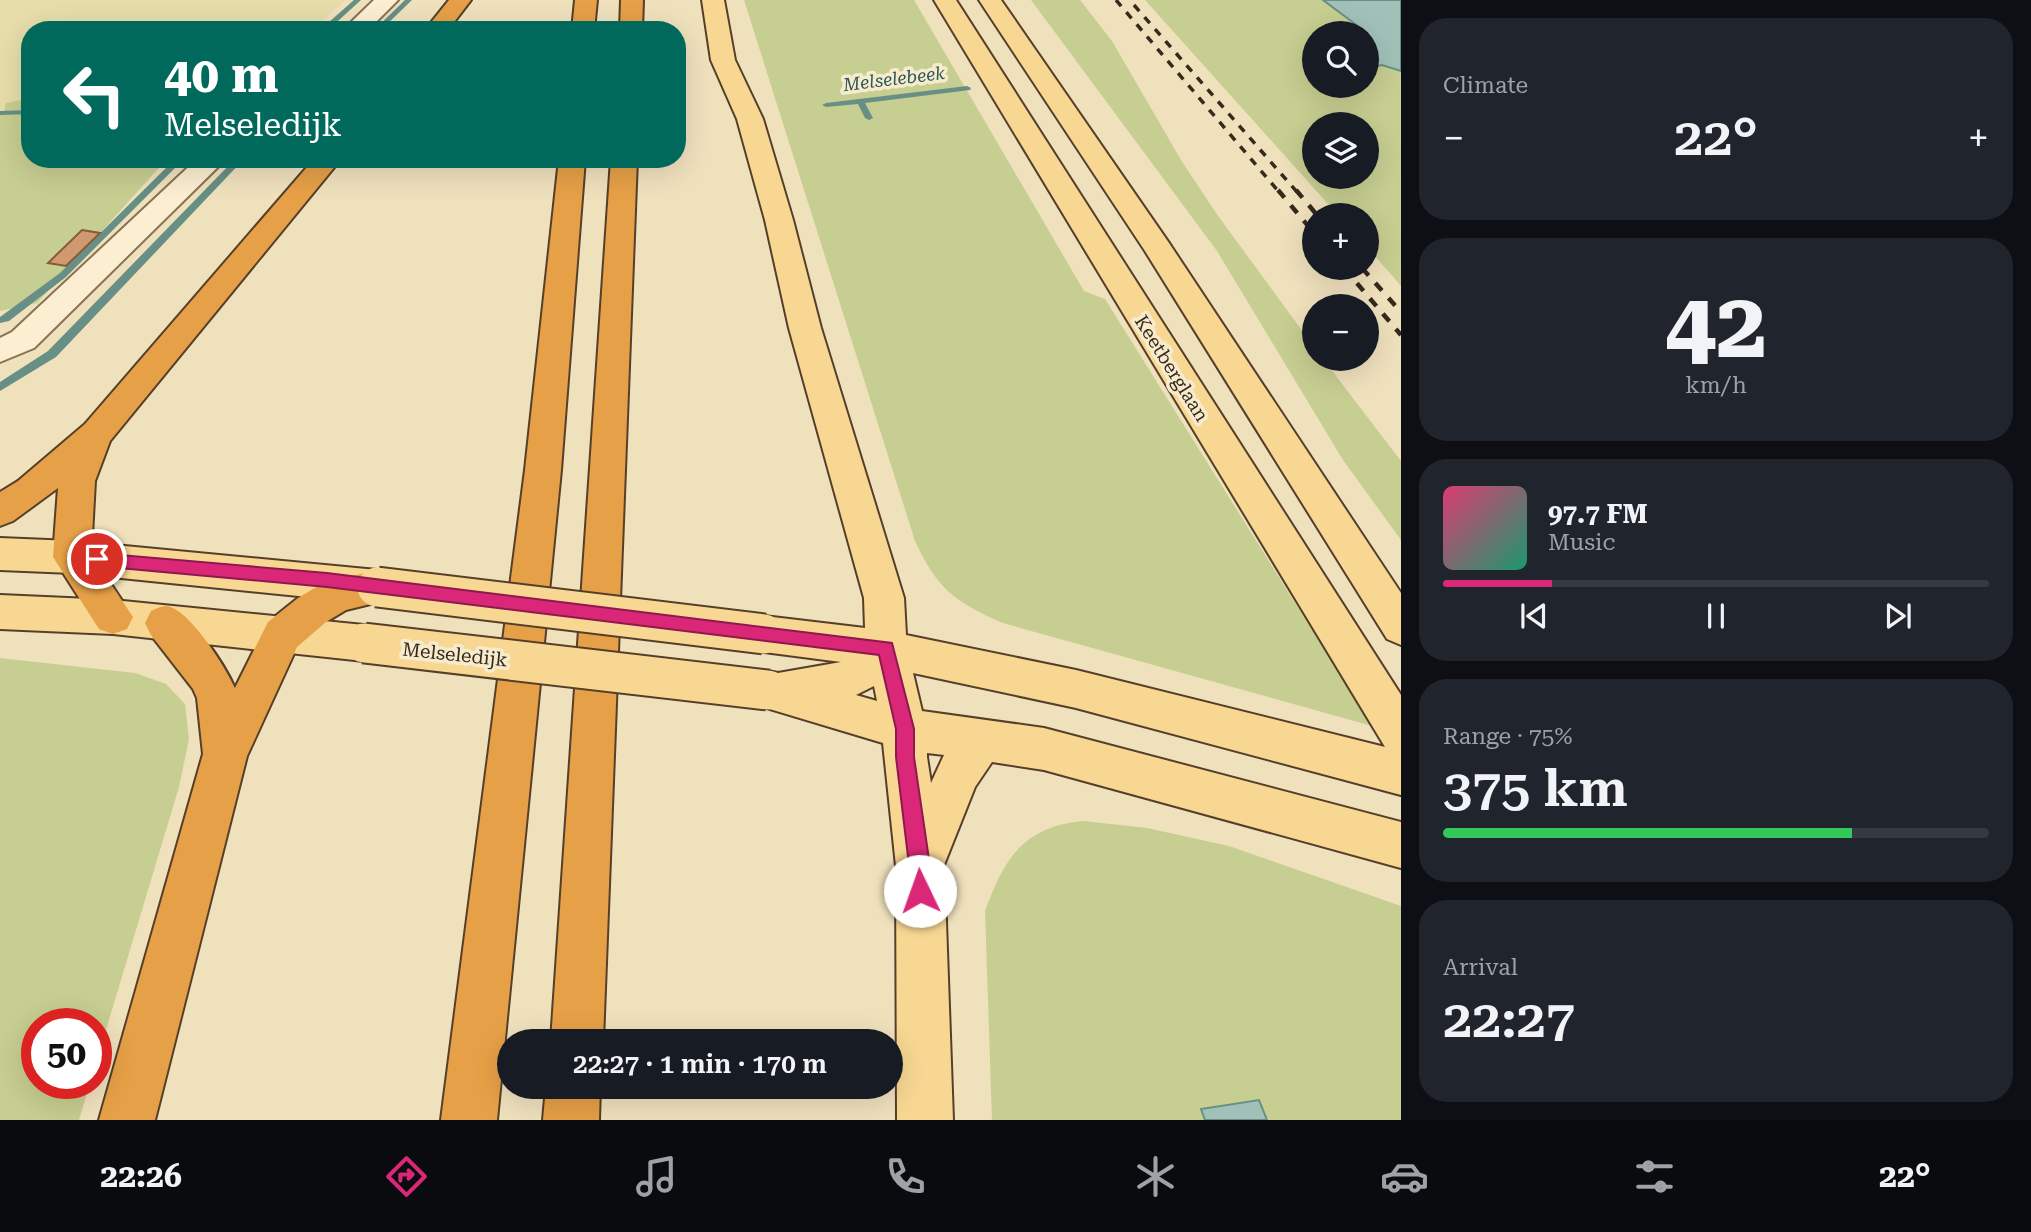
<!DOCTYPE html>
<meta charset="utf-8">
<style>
body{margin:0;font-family:"Roboto Serif",serif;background:#20242c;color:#f1f3f6;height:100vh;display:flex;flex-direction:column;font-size:26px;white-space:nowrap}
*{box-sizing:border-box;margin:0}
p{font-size:23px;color:#9ea1a6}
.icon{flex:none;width:38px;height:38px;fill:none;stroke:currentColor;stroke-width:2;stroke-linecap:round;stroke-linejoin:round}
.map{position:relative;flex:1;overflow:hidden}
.details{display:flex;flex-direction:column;gap:18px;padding:18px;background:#0d0f14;width:630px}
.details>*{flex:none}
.guide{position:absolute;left:21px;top:21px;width:665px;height:147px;border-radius:28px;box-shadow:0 7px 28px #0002;background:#00695c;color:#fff;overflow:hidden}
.tools{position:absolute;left:1302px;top:21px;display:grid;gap:14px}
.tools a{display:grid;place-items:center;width:77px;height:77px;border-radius:50%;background:#171b24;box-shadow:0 7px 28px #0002;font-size:35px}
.speed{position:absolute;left:21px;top:1008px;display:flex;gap:14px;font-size:35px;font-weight:700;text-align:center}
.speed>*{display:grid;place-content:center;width:91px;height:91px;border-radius:50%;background:#171b24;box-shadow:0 7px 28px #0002;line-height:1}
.speed .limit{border:10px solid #d22;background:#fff;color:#111}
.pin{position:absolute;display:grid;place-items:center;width:60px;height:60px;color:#fff;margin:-30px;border:4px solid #fff;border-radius:50%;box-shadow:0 2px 7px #0007}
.me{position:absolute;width:77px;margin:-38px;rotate:357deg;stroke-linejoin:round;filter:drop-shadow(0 0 5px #0008)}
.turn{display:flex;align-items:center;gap:24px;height:147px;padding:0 28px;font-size:32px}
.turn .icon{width:91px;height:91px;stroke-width:2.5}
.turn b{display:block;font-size:49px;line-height:60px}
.big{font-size:52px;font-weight:600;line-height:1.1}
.details .tile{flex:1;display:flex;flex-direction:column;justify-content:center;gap:10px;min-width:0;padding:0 24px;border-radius:28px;background:#20242c}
.details .dial{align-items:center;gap:0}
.dial b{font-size:91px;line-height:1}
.song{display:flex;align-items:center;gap:21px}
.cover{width:84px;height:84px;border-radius:10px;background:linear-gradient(135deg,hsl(340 70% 55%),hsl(160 70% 35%))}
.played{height:7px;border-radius:4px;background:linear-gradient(90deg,#db2777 20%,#363941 20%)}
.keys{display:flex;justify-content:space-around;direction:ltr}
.heat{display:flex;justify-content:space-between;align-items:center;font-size:38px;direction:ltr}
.charge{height:10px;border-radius:5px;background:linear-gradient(90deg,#34c759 75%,#363941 0)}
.trip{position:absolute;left:497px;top:1029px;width:406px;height:70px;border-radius:35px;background:#171b24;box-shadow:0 7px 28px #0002;font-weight:600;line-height:70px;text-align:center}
.dock{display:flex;height:112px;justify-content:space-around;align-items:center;background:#090b0e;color:#9ea1a6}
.dock .icon{width:49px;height:49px}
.dock .on{color:#db2777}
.dock b{font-size:32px;color:#f1f3f6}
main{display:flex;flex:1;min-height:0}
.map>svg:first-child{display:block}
.farmland{fill:#e6ddaa}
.green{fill:#c7ce91;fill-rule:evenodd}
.water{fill:#a1c1b8;stroke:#688f85;stroke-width:2}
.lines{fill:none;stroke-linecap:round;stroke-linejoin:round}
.stream{fill:#688f85;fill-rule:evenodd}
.building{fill:#d19970;stroke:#89593a;stroke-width:2}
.minor-casing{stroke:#897155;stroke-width:4}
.major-casing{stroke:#563f2a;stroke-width:4}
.highway-casing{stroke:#563f2a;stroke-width:4}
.minor{fill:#fbeed1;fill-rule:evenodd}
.major{fill:#f7d792;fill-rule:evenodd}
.highway{fill:#e6a047;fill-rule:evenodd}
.rail-far1{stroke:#37291b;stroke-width:3.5;stroke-dasharray:8 8;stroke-linecap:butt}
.rail{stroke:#37291b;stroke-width:4.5;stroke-dasharray:10 10;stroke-linecap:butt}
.major-bridge-casing{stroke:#563f2a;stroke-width:43;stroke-linecap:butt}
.major-bridge{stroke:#f7d792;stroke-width:39}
.route{fill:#db2777;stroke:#8e194d;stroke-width:2}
.labels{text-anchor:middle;stroke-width:7;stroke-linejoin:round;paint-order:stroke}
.far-water-label{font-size:18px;font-style:italic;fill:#295855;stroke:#f7ebcd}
.street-label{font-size:19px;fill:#37291b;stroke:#f7ebcd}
</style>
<main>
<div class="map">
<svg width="1401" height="1120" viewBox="0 0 1401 1120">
<rect width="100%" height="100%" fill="#f0e1bd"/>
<polygon class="farmland" points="0,0 346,0 312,30 30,30 30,98 7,103 3,115 0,115"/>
<g class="green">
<path d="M744,0H914L1084,291L1105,299L1372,726L1003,623C955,602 937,589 915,541Z"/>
<polygon points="1031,0 1080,0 1112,41 1181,160 1216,213 1314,347 1314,359 1323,359 1401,461 1401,540 1343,460 1217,251"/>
<path d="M1145,0H1323L1364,33H1314V86H1367V68L1382,65L1401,71V286L1367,247V215H1338ZM1314,124H1367V177H1314Z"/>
<polygon points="30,98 30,159 167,159 37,303 0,311 0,115 3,115 6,103"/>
<polygon points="0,658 135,673 166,684 185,704 189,739 179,787 96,1063 96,1024 37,1024 37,1083 90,1083 79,1120 0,1120"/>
<path d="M1084,821L1147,828L1229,846L1401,906V1120H992L985,911C1004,858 1024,826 1084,821Z"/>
</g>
<g class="water">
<polygon points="1323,0 1401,0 1401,71 1382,65 1367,68 1367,33"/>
<polygon points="1259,1100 1267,1120 1205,1120 1201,1109"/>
</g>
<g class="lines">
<g class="stream">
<polygon points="354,0 361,0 328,30 320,30"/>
<polygon points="405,0 412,0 381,30 374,30"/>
<polygon points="967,86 971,88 970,90 865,103 873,118 869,120 865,118 858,104 826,107 822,105 826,103"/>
<polygon points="30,110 30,114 0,115 0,111"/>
<polygon points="175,159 184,159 66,277 9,321 0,323 0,317 60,273"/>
<polygon points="235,159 244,159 56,357 0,391 0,382 48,351"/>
</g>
</g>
<polygon class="building" points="82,230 100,233 66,266 48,263"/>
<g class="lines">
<defs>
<g id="minor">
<polygon points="374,0 398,0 368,30 343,30"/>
<polygon points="197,159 226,159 34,348 0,362 0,338 12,332"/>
</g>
<g id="major">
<path d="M702,0H724L735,60L763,119L793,220L821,328L904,598L906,635L1076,670L1385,747L934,0H956L1401,695V795L1076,708L913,673L922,711L1044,728L1401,822V868L1044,770L992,762L975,787L944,865L953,1120H897L896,866L883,743L753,704L747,690L753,676L768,671L778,673L841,662L764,652L750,647L744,634L750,621L764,616L865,628L864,598L789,328L765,220L737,119L711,60ZM874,686L877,701L856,695ZM927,753L944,755L931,783L927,757Z"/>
<polygon points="979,0 1001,0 1169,243 1401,593 1401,645 1387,639 1145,251"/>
<polygon points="0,538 72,541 377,570 391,575 397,587 391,599 377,604 72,573 0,570"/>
<polygon points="0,595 113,600 364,625 378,630 384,643 378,656 364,661 113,634 0,629"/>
</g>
<g id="highway">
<polygon points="449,0 471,0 448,30 425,30"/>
<polygon points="575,0 597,0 594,30 572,30"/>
<polygon points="621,0 643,0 642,30 620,30"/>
<polygon points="314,159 341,159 110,441 95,481 91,554 133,617 127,629 113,634 99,629 53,557 58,488 13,521 0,526 0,492 18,481 85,424"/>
<polygon points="559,159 585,159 561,470 497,1120 441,1120 525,470"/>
<polygon points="611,159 637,159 603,1041 551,1041"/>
<path d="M377,570L391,575L397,587L391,599L346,610L326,622L297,647L247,756L155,1120H99L203,754L197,698L193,689L151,635L145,623L151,611C155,609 162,606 166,606C189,608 226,668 235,688L268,622L298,598L323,583Z"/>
<polygon points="546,1087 600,1087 599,1120 543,1120"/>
</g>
</defs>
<use href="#minor" class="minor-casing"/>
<use href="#major" class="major-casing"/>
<use href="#highway" class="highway-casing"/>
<use href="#minor" class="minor"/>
<use href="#major" class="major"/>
<use href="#highway" class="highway"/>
<g class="rail-far1">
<polyline points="1116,0 1279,192"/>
<polyline points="1134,5 1297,192"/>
</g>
<g class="rail">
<polyline points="1278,190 1314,233"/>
<polyline points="1296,190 1317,215"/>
<polyline points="1344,268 1401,335"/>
<polyline points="1362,268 1401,312"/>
</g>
<defs>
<g id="major-bridge">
<polyline points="377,587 764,634"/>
<polyline points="364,643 768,690"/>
</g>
</defs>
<use href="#major-bridge" class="major-bridge-casing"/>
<use href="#major-bridge" class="major-bridge"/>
</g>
<polygon class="route" points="97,553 327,573 892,643 914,729 914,757 930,866 931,891 928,898 920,901 913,898 896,757 896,729 879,655 327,587 97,566 92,564 90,559 92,555"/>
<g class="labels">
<g class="far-water-label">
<text transform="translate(894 79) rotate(-7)" y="6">Melselebeek</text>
</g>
<g class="street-label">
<text transform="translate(1172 368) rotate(58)" y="7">Keetberglaan</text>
<text transform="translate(455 654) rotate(6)" y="7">Melseledijk</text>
</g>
</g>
</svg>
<div class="tools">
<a><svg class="icon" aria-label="search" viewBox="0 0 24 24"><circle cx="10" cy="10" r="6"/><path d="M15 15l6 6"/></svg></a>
<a><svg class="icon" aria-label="layers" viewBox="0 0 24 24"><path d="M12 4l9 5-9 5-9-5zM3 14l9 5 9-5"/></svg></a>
<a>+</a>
<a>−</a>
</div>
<div class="speed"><div class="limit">50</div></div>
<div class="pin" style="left:97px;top:559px;background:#d93025"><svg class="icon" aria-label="arrive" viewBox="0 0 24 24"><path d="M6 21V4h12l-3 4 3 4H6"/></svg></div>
<svg class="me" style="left:920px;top:891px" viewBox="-20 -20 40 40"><circle r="19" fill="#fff"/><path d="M0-13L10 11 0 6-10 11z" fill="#db2777"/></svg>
<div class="trip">22:27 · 1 min · 170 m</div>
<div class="guide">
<div class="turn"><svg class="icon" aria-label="left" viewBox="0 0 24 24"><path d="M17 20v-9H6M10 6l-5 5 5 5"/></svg><div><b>40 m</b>Melseledijk</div></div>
</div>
</div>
<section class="details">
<div class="tile"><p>Climate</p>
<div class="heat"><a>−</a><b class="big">22°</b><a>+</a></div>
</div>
<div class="tile dial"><b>42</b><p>km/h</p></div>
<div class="tile">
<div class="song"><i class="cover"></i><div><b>97.7 FM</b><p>Music</p></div></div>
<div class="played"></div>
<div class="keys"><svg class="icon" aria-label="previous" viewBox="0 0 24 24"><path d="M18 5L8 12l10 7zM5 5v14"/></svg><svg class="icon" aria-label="pause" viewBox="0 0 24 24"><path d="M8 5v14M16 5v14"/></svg><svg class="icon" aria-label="next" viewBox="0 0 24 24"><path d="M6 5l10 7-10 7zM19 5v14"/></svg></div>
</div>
<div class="tile"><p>Range · 75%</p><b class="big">375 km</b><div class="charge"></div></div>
<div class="tile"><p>Arrival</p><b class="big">22:27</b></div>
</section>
</main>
<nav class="dock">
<b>22:26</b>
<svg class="icon on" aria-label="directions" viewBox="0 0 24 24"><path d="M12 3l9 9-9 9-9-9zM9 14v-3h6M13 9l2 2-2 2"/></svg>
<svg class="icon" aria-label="music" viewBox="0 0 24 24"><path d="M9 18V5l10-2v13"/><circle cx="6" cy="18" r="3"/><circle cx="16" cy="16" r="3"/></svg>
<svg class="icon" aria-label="phone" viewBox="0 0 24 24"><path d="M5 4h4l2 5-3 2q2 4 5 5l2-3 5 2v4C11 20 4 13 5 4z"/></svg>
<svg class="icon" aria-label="climate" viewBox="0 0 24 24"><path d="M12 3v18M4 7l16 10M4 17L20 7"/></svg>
<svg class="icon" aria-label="car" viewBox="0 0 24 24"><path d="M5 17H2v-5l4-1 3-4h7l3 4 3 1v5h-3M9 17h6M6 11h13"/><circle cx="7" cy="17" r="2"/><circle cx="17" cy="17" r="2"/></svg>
<svg class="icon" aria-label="filters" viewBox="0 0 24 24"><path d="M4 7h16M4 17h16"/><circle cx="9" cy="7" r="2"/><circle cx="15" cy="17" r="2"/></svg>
<b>22°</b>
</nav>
